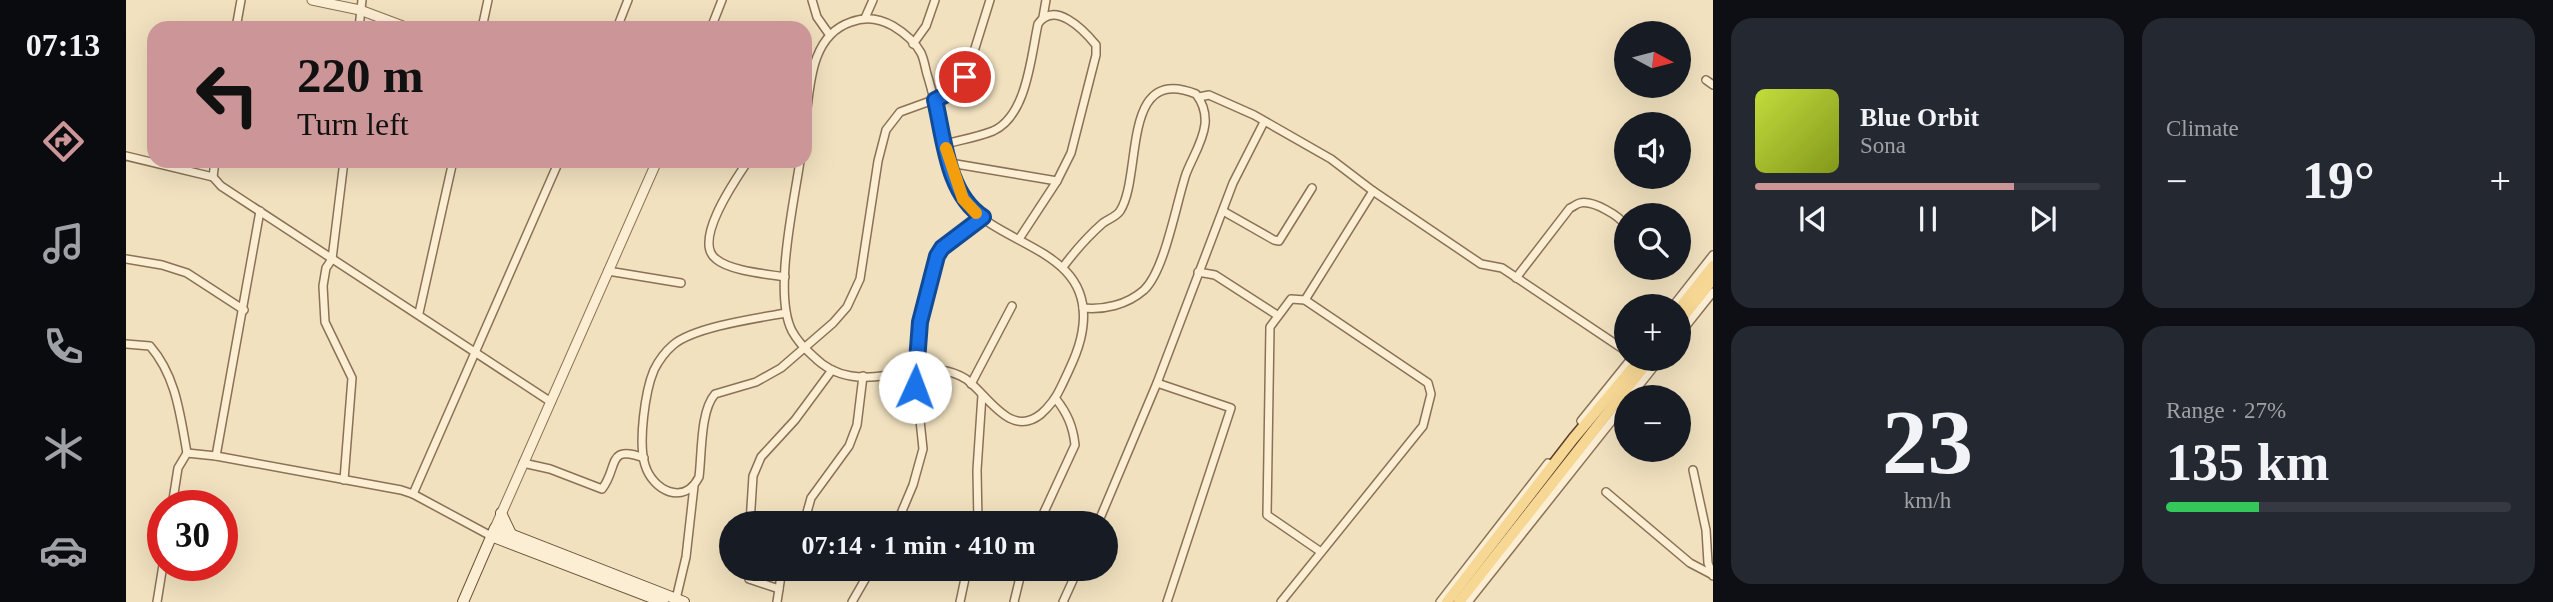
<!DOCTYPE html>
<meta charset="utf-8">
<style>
body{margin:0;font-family:"Times New Roman",serif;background:#242831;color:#f1f3f6;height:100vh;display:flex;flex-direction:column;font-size:26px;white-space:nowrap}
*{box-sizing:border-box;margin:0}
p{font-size:23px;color:#9ea1a6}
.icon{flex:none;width:38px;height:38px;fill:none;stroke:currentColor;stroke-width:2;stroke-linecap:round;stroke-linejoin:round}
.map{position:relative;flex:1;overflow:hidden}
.side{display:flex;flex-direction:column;gap:18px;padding:18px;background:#0d0f14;width:840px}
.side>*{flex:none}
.top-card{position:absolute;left:21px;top:21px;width:665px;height:147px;border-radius:21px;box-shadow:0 7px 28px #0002;background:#cc9598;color:#111;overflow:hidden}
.needle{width:46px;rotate:97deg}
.fabs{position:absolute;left:1488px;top:21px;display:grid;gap:14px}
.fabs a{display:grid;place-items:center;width:77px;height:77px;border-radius:50%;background:#171b24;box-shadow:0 7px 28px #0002;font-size:35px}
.speed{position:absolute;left:21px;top:490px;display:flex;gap:14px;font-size:35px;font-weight:700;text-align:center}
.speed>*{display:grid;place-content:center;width:91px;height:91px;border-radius:50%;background:#171b24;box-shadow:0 7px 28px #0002;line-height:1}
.speed .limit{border:10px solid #d22;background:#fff;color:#111}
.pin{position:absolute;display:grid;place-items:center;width:60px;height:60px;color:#fff;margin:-30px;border:4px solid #fff;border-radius:50%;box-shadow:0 2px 7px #0007}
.me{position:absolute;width:77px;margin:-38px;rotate:2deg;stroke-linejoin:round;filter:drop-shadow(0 0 5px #0008)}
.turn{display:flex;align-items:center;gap:24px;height:147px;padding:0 35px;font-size:32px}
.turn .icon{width:91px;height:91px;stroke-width:2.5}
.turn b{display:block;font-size:49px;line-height:60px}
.big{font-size:52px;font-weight:700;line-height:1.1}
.side .tile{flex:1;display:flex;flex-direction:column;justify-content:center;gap:10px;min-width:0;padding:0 24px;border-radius:21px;background:#242831}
.side .dial{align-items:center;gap:0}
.dial b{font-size:91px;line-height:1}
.song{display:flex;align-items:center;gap:21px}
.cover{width:84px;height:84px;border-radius:10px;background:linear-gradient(135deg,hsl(70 70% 55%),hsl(70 70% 35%))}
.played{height:7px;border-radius:4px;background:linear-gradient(90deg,#cc9598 75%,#363941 75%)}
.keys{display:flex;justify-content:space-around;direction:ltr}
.heat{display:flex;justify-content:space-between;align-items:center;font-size:38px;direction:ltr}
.charge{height:10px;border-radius:5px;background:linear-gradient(90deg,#34c759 27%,#363941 0)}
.side .tiles{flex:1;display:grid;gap:18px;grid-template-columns:repeat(2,1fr)}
.trip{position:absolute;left:593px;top:511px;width:399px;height:70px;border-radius:35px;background:#171b24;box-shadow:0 7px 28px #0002;font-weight:700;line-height:70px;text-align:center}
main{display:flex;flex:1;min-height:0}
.menu{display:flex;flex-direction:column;width:126px;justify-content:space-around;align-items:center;background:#090b0e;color:#9ea1a6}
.menu .icon{width:49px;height:49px}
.menu .selected{color:#cc9598}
.menu b{font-size:32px;color:#f1f3f6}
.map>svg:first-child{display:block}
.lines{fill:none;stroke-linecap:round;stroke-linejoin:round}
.minor-casing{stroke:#8b7156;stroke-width:10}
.tertiary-casing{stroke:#8b7156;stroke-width:11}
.secondary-casing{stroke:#6d5239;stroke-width:12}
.primary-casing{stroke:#583f2b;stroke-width:13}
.minor{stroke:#fbeed3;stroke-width:7}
.tertiary{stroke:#fbeed3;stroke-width:9}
.secondary{stroke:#fbeed3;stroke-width:10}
.primary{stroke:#f7d794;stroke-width:10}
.route-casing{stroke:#114b97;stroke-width:18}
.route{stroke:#1a73e8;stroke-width:12}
.slow{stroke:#f59e0b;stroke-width:12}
</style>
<main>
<nav class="menu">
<b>07:13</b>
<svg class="icon selected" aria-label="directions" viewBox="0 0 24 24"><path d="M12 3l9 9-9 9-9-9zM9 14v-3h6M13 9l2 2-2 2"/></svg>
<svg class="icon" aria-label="music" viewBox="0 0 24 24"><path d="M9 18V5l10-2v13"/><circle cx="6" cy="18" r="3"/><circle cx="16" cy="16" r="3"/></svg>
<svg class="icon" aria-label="phone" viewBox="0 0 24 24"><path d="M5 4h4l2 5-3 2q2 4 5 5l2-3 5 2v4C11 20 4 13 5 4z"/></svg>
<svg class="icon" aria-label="climate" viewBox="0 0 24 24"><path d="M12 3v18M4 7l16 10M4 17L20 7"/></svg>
<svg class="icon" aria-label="car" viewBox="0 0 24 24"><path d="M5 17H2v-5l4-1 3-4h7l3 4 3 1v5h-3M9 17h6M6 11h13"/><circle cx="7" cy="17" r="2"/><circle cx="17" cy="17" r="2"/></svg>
</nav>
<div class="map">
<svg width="1587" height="602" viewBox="0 0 1587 602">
<rect width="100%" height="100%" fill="#f1e1bf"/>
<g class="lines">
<defs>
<g id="minor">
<polyline points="686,0 691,17 703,34"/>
<polyline points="917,17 920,0"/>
<polyline points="739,18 747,0"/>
<polyline points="110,28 115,0"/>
<polyline points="233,28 236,0"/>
<polyline points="356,28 362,0"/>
<polyline points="491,28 502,0"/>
<polyline points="585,28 596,0"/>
<polyline points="787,44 800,26 809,0"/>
<polyline points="1580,80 1587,85"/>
<polyline points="1073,97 1083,95 1128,115 1205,159 1247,191 1355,264 1376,268 1500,351"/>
<path d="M819,144C835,140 852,137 867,131C901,116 905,56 912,24C928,0 957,29 970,45V55L945,153L931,181L893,239"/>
<polyline points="0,156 87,177 95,186 425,402"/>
<polyline points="218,161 206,259 200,268 197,286 199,322 226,378 218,480"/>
<path d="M622,161C610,179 566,241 590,259C604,271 641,274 659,277"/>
<path d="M674,161C668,203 647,294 666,331C671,340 679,349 687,356C697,366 711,374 725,376C754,381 784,368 814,370C822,371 832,374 840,379C862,395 884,439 915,414C924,406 930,398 935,387C944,368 955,347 957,325C965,251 879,247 842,205C834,195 830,183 826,170C816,139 811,106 801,74C799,67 798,59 795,53C789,42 777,32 767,26C753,18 740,16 725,22C683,36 684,89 679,126"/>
<polyline points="824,163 931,181"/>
<polyline points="87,177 89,161"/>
<polyline points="1097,211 1148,240 1153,241 1186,188"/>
<polyline points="0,259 36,265 61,273 118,310"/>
<path d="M937,267C949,251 962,236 977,223C982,219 990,217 994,211C1017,176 994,63 1070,94C1076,102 1080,113 1079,124C1077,142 1066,158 1060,174C1050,204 1039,270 1018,290C1001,305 978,310 957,308"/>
<polyline points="482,271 555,283"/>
<polyline points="1072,272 1089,275 1151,315"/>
<path d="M1390,278L1444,208C1447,207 1450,204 1454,203C1467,200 1494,216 1500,226"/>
<polyline points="1179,300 1247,191"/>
<polyline points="1547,306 1587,255"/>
<polyline points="293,313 327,161"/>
<path d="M660,313C632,318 568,327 547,345C540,351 532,362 528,370C519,391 512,443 519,465C527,491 558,506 573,477C576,454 574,411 589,394L630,382L655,368L707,323L721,307L734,279L752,161L760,130L774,112L821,95L840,77L864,0"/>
<polyline points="1552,336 1587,292"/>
<path d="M0,344L24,346C50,376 54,414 61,453"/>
<polyline points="1031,383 1105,408 1041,602"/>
<polyline points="845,384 886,306"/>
<polyline points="1504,397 1534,359"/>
<polyline points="1455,421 1505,359"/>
<polyline points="90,456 134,211"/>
<path d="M397,463L424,469L476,489C493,467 480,444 518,458"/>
<polyline points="1567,470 1580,530 1582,563 1587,576"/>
<polyline points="1480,492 1564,563 1585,574"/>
<polyline points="287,494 433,161"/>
<polyline points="46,506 52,468 61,453 90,456 275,490 287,494 365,536"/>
<polyline points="624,523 627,476 635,457 669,420 706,370"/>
<polyline points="678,523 685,498 723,446 731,425 737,376"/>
<polyline points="771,523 787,485 797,449 789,372 794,322 806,270 816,248 857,217"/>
<polyline points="852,523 851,470 856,395"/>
<path d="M913,523L949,445C947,426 941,413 930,399"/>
<polyline points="972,523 1031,383 1107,183 1138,122"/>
<polyline points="620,569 623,579 653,589"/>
<polyline points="550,599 560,557 568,486"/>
<polyline points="31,602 37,565"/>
<polyline points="651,602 656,569"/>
<polyline points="726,602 745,569"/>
<polyline points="834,602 841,569"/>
<polyline points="888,602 896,569"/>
<polyline points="937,602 952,569"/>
<polyline points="1155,602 1297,426 1305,394 1302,383 1179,300 1165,299 1144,327 1141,515 1195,552"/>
<polyline points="1314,602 1422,463"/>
<polyline points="1342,602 1500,403"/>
</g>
<g id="tertiary">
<polyline points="186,0 234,10 282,28"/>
<polyline points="369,528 531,161"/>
</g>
<g id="secondary">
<polyline points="375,513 385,534"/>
<polyline points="365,536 537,602"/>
<polyline points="337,602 369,528 558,602"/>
</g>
<g id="primary">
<polyline points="1552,310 1587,266"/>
<polyline points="1552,323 1587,279"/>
<polyline points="1321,602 1447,439 1514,359"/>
<polyline points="1333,602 1524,359"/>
</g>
</defs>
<use href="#minor" class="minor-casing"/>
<use href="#tertiary" class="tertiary-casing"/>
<use href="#secondary" class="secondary-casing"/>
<use href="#primary" class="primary-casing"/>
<use href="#minor" class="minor"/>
<use href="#tertiary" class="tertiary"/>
<use href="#secondary" class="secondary"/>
<use href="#primary" class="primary"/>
</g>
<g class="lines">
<defs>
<path id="route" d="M789,387L794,322L811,256L816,248L857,217C821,194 818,138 809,100L831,89L839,77"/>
</defs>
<use href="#route" class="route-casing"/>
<use href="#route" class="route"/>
<polyline class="slow" points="820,148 837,199 850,213"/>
</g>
</svg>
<div class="fabs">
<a><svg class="needle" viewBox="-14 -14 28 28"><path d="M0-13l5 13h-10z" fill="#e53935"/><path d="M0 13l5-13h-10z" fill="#9ea1a6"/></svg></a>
<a><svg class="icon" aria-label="sound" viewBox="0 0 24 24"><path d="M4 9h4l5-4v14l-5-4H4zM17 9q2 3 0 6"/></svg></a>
<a><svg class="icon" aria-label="search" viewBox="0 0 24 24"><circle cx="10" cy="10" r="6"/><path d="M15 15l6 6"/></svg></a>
<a>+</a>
<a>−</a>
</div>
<div class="speed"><div class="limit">30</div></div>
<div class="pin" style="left:839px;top:77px;background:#d93025"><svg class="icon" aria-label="arrive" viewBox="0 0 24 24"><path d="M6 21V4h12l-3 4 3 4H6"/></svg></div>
<svg class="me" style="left:789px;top:387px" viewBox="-20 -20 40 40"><circle r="19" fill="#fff"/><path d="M0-13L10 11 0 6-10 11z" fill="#1a73e8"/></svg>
<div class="trip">07:14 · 1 min · 410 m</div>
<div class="top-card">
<div class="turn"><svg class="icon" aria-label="left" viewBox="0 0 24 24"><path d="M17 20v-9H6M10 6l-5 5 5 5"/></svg><div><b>220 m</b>Turn left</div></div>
</div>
</div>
<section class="side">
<div class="tiles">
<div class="tile">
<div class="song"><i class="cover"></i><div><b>Blue Orbit</b><p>Sona</p></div></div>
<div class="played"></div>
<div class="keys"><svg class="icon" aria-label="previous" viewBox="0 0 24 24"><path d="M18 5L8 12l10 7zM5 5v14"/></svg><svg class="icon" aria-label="pause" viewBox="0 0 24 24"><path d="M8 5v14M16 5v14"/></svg><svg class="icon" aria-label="next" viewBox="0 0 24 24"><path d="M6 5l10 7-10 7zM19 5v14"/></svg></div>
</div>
<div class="tile"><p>Climate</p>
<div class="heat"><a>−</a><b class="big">19°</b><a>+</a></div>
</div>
<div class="tile dial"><b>23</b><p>km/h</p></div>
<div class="tile"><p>Range · 27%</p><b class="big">135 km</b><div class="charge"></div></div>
</div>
</section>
</main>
